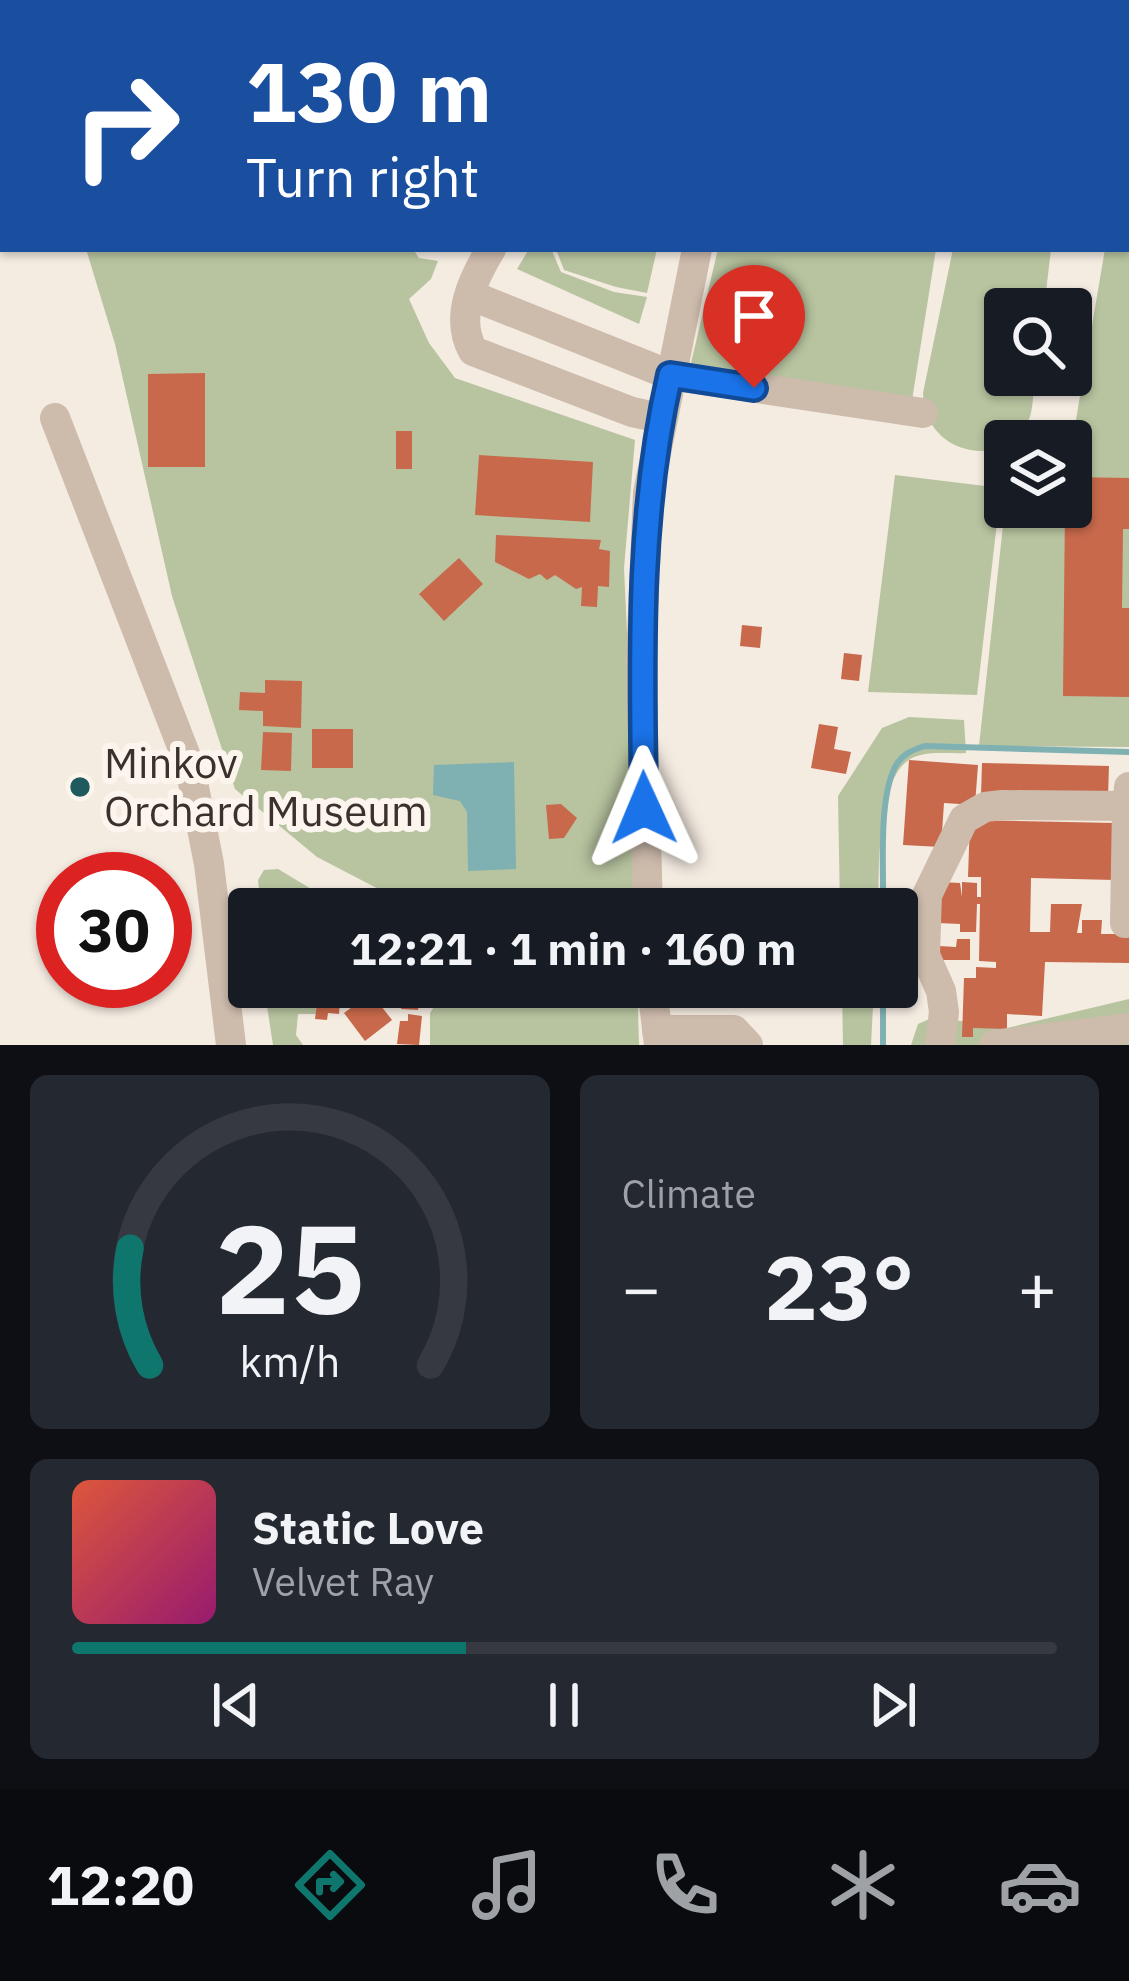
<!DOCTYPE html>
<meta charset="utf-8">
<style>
body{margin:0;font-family:"IBM Plex Sans",sans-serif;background:#242831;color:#f1f3f6;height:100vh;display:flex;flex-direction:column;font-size:45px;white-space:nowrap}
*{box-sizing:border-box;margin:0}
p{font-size:39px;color:#9ea1a6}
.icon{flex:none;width:66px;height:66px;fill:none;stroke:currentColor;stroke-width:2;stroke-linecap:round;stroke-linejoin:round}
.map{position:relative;height:1045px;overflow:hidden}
.panel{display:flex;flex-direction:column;gap:30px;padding:30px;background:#0d0f14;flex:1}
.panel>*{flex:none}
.guide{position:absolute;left:0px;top:0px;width:1131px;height:252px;box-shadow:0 3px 9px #0004;background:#1a4fa0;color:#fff;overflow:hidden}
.buttons{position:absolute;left:984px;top:288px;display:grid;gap:24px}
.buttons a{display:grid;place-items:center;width:108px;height:108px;border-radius:12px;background:#171b24;box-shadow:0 3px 9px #0004;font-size:60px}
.speed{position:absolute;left:36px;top:852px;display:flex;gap:24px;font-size:60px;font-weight:700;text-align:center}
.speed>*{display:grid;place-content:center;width:156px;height:156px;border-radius:50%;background:#171b24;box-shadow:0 3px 9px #0004;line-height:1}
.speed .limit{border:18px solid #d22;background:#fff;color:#111}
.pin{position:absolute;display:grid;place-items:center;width:102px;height:102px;color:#fff;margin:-123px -51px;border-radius:50% 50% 50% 0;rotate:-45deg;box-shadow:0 0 12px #0007}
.pin .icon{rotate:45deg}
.me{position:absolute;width:132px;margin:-66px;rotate:359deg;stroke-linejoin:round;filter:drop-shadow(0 0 9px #0008)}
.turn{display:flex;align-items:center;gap:42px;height:252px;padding:0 48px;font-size:54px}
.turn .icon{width:156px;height:156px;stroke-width:2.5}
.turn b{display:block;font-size:84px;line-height:102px}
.big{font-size:90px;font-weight:700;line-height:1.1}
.panel .tile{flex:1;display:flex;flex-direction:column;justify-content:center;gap:18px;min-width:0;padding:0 42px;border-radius:18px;background:#242831}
.panel .dial{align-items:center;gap:0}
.dial svg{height:312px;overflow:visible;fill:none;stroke:#363941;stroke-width:7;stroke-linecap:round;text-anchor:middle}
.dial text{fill:#f1f3f6;stroke:none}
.song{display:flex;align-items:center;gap:36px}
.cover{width:144px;height:144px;border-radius:18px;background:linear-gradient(135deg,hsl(10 70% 55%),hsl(320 70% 35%))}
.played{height:12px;border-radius:6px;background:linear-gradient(90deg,#0f766e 40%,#363941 40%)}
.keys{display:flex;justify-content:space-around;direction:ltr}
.heat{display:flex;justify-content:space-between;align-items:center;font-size:66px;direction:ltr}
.panel .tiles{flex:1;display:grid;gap:30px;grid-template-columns:1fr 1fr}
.tile:last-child{grid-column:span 2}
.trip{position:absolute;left:228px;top:888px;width:690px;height:120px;border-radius:12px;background:#171b24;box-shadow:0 3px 9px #0004;font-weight:700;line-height:120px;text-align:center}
.tab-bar{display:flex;height:192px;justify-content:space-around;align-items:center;background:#090b0e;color:#9ea1a6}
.tab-bar .icon{width:84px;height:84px}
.tab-bar .selected{color:#0f766e}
.tab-bar b{font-size:54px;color:#f1f3f6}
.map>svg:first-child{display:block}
.green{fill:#b8c4a0}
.water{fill:#7fb0b2}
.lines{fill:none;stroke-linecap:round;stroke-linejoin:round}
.stream{stroke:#7fb0b2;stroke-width:6}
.building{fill:#c8694b}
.minor{stroke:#cdbbac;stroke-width:30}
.route-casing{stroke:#114b97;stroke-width:30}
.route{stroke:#1a73e8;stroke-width:21}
.poi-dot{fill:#1f5a5e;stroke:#fbf5ee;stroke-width:4.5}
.labels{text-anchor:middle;stroke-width:12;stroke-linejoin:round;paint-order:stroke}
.poi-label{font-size:42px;fill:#3b302b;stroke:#fbf5ee;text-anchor:start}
</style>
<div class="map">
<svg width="1129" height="1045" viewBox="0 0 1129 1045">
<rect width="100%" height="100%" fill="#f4ebe1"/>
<g class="green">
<polygon points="749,0 1129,0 1129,747 979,746 1005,507 1071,507 1071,449 1105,249 1128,249 1128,3 748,3"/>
<polygon points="86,249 413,249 419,258 438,261 431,279 409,299 429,343 455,378 635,440 624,568 640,909 417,909 317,857 235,789 172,596 115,344"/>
<polygon points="529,249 552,251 561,272 614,292 647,297 639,324 517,269"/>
<polygon points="556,249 657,249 647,293 616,287 564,270"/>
<polygon points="718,249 936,249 910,413 686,384"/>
<path d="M953,249H1051L1044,309H1005V375H1035C1033,390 1034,409 1028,422C1007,470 924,457 923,393Z"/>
<polygon points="895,475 1001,488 977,695 868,692"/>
<path d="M909,717L964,720L966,753C951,754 931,751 917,756C874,769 880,872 878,909H840L838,796L882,728Z"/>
<polygon points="278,869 313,890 311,909 261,909 258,880 264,870"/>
<polygon points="264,987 315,987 316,1014 298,1014 296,1035 303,1045 273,1045"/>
<polygon points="447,987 536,987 593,1005 638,1007 639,1045 430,1045 430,1013"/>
<polygon points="842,987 874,987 871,1045 843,1045"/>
<polygon points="1129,999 1129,1045 911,1045 918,1024 934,1017 1007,1028"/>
</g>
<polygon class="water" points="514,762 516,869 468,871 467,812 460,801 433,795 434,765"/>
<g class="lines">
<g class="stream">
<path d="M883,909C884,870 878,801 895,767C902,754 912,750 925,746L1129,752"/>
<polyline points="883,1045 883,987"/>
</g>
</g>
<g class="building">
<polygon points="205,373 205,467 148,467 148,374"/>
<rect x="396" y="431" width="16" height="38"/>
<polygon points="479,455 593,462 590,522 475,515"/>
<polygon points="1071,477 1129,478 1129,529 1123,529 1122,608 1129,608 1129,697 1063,696 1065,507 1071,507"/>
<polygon points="496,535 601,540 599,549 610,551 609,587 598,586 597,607 581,606 582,587 576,589 555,575 547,580 540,574 529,579 495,562"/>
<polygon points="459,558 483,584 444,621 419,594"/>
<polygon points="742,625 762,627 760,648 740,646"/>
<polygon points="844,653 862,655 859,681 841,679"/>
<polygon points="265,680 302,681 301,728 263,726 263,711 239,710 240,692 265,693"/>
<polygon points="819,724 838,727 834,749 851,752 846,774 811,768"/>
<rect x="312" y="729" width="41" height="39"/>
<polygon points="263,732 292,733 291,771 261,770"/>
<polygon points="909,760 978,765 975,805 944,803 941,847 903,845"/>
<polygon points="982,763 1109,766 1108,797 981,795"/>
<polygon points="561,804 577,818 564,838 549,839 546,805"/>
<polygon points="970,820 1116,823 1115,880 1031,878 1030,932 1050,932 1051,904 1082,904 1077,933 1082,933 1082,920 1102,920 1101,934 1129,934 1129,963 1045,962 1042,1016 1007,1014 1007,1029 973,1028 973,1037 962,1037 964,978 976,978 976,967 996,968 996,962 979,961 980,904 977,904 976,932 960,932 960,924 938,923 940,882 960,883 962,897 962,882 977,883 977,897 981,897 981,877 968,877"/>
<polygon points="957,939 970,939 970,960 939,960 939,946 956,947"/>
<polygon points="319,987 341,991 339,1014 328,1013 327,1020 315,1019"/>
<polygon points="389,987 430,987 434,1004 419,1002 418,1010 401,1009 402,1004"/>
<polygon points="371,993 392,1020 365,1041 344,1013"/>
<polygon points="408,1014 422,1016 419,1045 397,1044 400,1021 408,1021"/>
</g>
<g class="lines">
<g class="minor">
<polyline points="109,0 110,3"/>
<polyline points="359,3 362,0"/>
<polyline points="731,3 731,0"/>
<path d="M491,249C473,279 454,317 473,351L632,412L660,418"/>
<polyline points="470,295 670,375 923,413"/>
<polyline points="55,418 190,767 209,864 231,1045"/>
<polyline points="648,909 641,660 648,493 697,249"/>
<polyline points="1125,923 1127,806"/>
<polyline points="652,987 659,1045"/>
<polyline points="657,1030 734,1030 748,1045"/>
<polyline points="940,1045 944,1012 941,991 925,955 927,895 964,819 985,807 1002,805 1127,806 1129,787"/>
<polyline points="994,1045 1129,1028"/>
</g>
</g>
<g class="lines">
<defs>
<path id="route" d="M644,808C642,662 637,518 670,375L754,388"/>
</defs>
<use href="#route" class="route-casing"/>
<use href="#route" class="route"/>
</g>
<circle class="poi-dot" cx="80" cy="787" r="12"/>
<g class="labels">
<g class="poi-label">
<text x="104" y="778">Minkov<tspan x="104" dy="48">Orchard Museum</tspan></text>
</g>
</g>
</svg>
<div class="buttons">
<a><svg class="icon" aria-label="search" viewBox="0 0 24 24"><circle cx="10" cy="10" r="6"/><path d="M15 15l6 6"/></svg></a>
<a><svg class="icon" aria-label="layers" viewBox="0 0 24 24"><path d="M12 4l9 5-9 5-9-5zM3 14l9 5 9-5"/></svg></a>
</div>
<div class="speed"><div class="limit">30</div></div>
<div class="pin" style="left:754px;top:388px;background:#d93025"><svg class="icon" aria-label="arrive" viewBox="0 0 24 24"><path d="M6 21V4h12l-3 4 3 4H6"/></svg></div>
<svg class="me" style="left:644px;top:808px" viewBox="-20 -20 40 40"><path d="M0-17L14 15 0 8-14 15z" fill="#1a73e8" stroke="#fff" stroke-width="4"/></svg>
<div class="trip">12:21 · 1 min · 160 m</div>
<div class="guide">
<div class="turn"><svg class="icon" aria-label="right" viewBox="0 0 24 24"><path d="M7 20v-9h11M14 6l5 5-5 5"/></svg><div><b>130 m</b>Turn right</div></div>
</div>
</div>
<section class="panel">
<div class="tiles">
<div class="tile dial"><svg viewBox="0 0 100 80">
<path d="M14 69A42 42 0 1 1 86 69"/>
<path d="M14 69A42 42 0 0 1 9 39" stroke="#0f766e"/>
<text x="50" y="56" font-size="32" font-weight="700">25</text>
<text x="50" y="72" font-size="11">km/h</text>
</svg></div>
<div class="tile"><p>Climate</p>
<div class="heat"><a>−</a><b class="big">23°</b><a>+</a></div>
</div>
<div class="tile">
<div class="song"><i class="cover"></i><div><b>Static Love</b><p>Velvet Ray</p></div></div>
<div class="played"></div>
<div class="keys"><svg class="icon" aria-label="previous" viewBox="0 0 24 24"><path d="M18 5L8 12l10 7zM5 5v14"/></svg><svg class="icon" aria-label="pause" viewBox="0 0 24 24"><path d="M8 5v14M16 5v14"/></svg><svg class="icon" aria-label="next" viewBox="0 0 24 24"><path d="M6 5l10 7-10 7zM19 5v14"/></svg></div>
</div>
</div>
</section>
<nav class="tab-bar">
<b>12:20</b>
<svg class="icon selected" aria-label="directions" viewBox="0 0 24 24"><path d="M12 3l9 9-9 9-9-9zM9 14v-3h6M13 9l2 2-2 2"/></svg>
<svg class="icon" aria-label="music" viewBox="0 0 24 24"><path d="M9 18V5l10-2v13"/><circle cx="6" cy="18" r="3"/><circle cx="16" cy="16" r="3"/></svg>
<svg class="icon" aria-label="phone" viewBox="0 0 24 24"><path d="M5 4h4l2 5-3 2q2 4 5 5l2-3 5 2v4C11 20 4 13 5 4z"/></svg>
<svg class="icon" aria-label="climate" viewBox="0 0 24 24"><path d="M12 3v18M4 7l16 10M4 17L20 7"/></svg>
<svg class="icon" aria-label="car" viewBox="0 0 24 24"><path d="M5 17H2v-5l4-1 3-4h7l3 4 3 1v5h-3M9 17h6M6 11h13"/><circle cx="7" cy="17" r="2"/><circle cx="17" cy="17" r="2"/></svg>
</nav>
